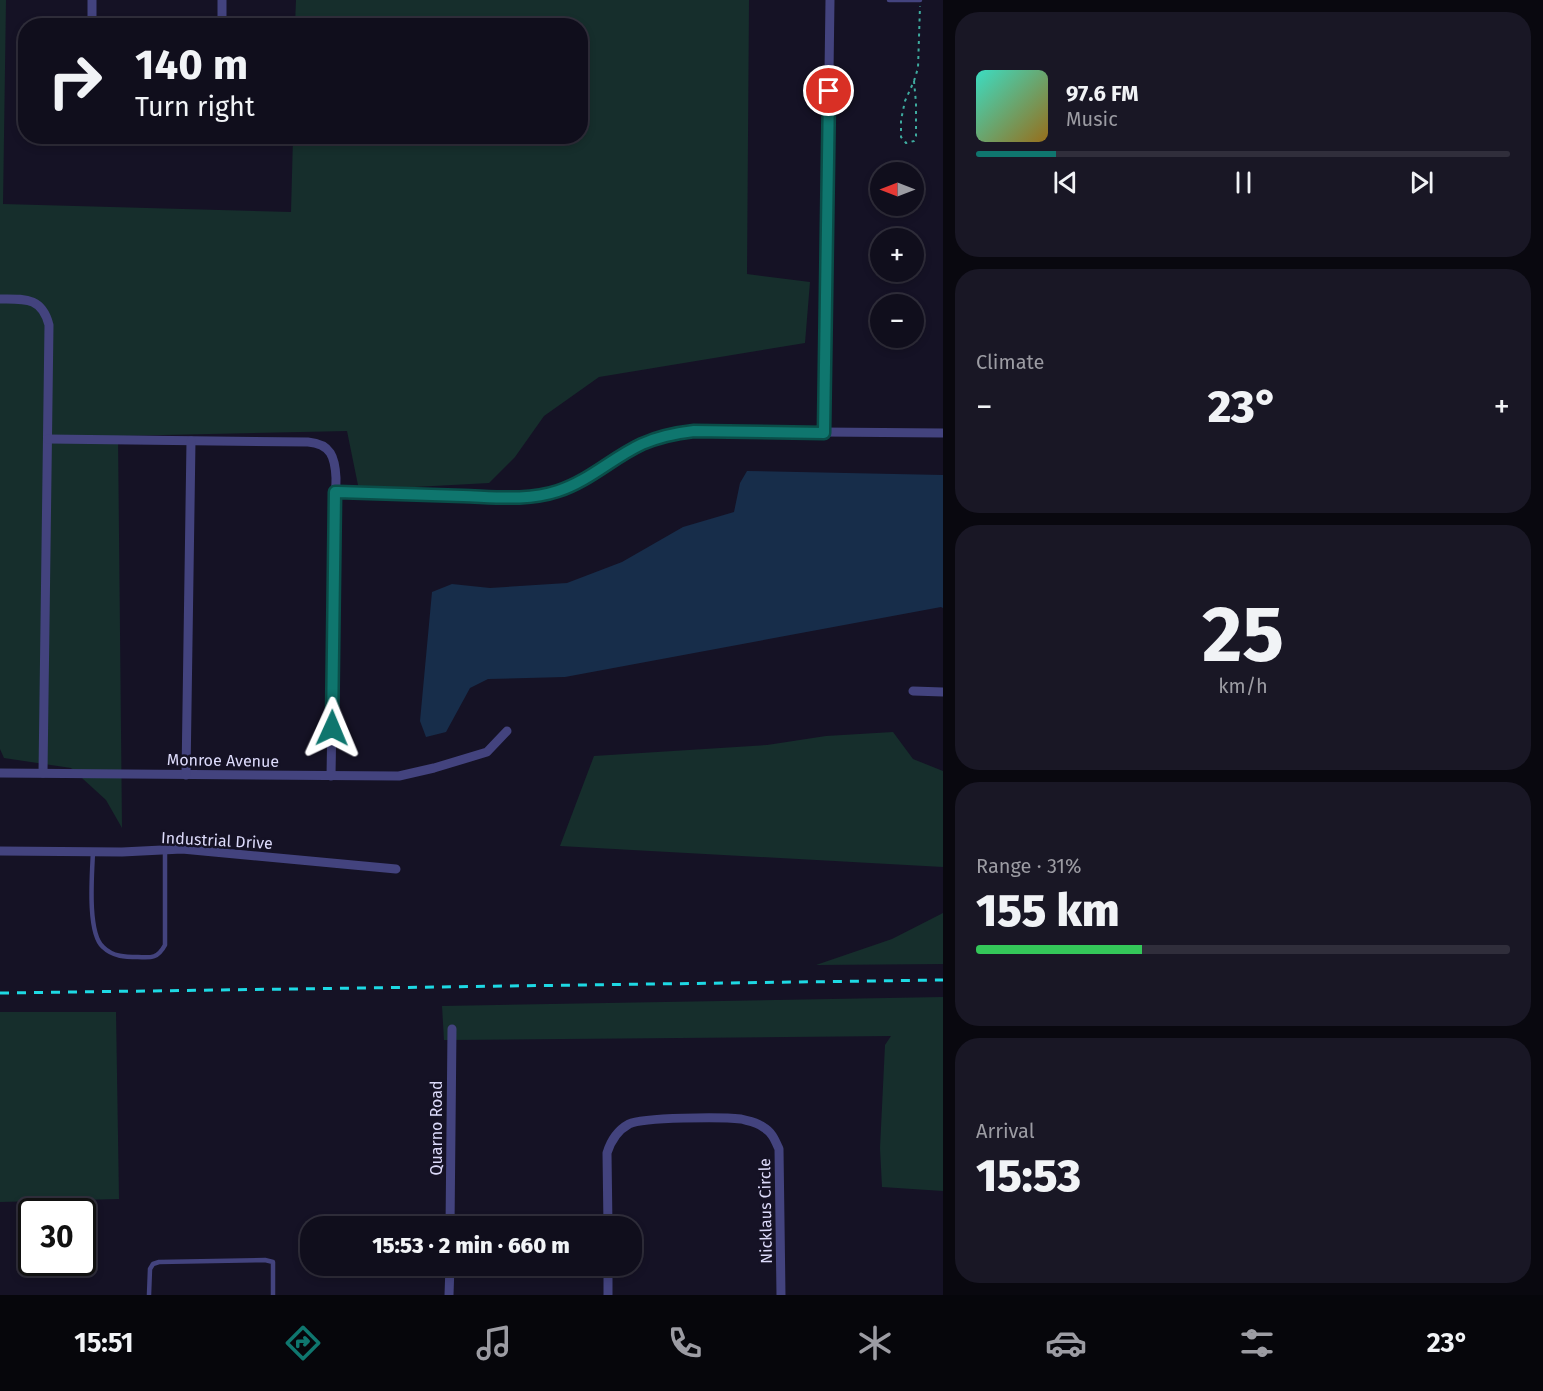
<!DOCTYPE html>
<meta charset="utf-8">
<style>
body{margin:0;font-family:"Fira Sans",sans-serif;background:#191725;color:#f1f3f6;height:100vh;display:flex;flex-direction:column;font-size:22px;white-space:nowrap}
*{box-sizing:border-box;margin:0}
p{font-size:20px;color:#9c9ca3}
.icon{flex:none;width:33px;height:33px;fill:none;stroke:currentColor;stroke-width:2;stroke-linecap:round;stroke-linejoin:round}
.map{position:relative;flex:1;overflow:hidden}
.drawer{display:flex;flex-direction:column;gap:12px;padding:12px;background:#09080f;width:600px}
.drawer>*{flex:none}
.top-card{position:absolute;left:18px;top:18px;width:570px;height:126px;border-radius:24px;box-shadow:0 3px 9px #0003,0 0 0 2px #302e3b;background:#100e1c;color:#f1f3f6;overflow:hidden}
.needle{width:39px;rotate:270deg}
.tools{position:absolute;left:870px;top:162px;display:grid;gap:12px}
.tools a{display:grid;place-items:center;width:54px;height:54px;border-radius:50%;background:#100e1c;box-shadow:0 3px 9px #0003,0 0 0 2px #302e3b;font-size:30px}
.speed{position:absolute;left:18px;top:1198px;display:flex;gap:12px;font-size:30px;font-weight:700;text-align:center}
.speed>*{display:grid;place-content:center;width:78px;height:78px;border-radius:50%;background:#100e1c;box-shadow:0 3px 9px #0003,0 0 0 2px #302e3b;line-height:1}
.speed .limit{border:3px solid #111;border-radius:9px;background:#fff;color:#111}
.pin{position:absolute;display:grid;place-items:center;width:51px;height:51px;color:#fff;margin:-26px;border:3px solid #fff;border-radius:50%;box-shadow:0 2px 6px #0007}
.me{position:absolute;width:66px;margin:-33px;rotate:1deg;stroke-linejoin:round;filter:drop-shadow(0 0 4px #0008)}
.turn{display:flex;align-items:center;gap:21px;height:126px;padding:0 18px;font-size:27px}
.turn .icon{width:78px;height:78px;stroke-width:2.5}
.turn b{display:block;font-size:42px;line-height:51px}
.big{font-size:45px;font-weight:800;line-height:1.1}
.drawer .widget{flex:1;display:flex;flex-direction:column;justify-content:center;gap:9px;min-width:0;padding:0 21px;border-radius:24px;background:#191725}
.drawer .dial{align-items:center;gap:0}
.dial b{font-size:78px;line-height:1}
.song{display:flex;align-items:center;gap:18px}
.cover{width:72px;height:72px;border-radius:9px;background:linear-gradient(135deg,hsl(170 70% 55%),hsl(40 70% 35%))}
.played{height:6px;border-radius:3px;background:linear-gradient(90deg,#0f766e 15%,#302e3b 15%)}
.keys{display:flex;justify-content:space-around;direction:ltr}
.heat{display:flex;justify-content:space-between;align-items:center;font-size:33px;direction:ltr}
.charge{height:9px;border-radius:4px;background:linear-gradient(90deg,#34c759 31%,#302e3b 0)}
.trip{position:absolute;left:300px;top:1216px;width:342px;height:60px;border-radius:24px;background:#100e1c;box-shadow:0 3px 9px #0003,0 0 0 2px #302e3b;font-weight:800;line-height:60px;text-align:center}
.tab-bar{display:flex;height:96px;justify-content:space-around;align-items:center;background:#06060b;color:#9c9ca3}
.tab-bar .icon{width:42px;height:42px}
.tab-bar .on{color:#0f766e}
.tab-bar b{font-size:27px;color:#f1f3f6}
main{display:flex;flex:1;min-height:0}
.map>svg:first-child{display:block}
.green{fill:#162e2c}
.water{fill:#172d4a}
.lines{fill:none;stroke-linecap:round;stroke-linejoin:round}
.path{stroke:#3eab9f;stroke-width:2;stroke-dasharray:3 4.5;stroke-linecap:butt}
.service{stroke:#43437e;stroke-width:4.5}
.minor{stroke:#43437e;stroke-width:9}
.rail{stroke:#1ed9e4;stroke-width:3;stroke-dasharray:9 8;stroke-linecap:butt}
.route-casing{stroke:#0a4d48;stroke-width:15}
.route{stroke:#0f766e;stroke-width:10}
.labels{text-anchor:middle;stroke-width:5;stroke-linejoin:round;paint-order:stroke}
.street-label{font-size:16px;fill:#dddbfb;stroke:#151225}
</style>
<main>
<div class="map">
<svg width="943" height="1295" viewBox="0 0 943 1295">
<rect width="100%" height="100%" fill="#151225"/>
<g class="green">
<polygon points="0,0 6,0 3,204 291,212 293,137 580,136 580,26 295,25 296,0 749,0 747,274 810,282 805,343 599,377 544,416 515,457 489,483 359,490 347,431 118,436 122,828 106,800 71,768 4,758 0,749"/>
<polygon points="893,732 913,759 943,771 943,867 560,846 594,756 767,745 826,736"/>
<polygon points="943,913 943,964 816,965 892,939"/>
<polygon points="943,997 943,1191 882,1187 880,1148 885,1045 891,1036 444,1040 442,1006"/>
<polygon points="0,1012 116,1012 119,1199 0,1202"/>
</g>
<polygon class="water" points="747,471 943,475 943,608 941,607 565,677 488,679 470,688 446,732 426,737 420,721 432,592 452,584 490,588 567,583 622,562 683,527 734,512 740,483"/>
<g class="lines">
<polyline class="path" points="914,81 916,103 916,136 914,141 906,143 901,137 901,120 905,101 914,81 918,68 920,6"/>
<g class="service">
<polyline points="889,0 920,0"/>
<path d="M93,852C92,874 87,933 103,947C113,957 126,957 138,957C152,958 158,958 165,945V850"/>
<polyline points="149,1295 150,1269 153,1264 159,1262 265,1260 273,1262 273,1295"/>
</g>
<g class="minor">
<polyline points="92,26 92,0"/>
<polyline points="222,26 222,0"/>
<path d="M0,299C25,299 42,297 49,325L43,773"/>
<polyline points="824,433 830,0"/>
<path d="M48,439L308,442C331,444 335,457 336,478L331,776"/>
<path d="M335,492C376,493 417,495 458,496C491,497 526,501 558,491C589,481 612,458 642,444C658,437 676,433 694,431L943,433"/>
<polyline points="913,691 943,692"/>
<polyline points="0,773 399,776 434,768 487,752 507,731"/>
<polyline points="186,775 191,441"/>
<polyline points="0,851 122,852 182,849 396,869"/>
<polyline points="450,1227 452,1029"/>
<path d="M608,1227L607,1153C611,1140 618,1130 629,1124C643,1117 723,1117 741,1119C748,1121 757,1122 763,1127C772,1132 775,1140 779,1149L781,1295"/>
<polyline points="608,1266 608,1295"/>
<polyline points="449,1295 450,1266"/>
</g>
<polyline class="rail" points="0,993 943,980"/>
</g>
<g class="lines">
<defs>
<path id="route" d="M332,728L335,492C378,493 421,495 463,496C495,497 528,501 558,491C589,481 612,458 642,444C658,437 676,433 694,431L824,433L829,91"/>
</defs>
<use href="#route" class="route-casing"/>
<use href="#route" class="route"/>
</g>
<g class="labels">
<g class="street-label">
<text transform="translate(223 760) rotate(1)" y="6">Monroe Avenue</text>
<text transform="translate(217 840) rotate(3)" y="6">Industrial Drive</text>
<text transform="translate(436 1128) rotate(-90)" y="6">Quarno Road</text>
<text transform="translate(765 1211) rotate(-91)" y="6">Nicklaus Circle</text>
</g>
</g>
</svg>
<div class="tools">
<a><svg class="needle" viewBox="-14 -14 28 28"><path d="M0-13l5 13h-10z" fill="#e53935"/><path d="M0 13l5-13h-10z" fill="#9c9ca3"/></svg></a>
<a>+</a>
<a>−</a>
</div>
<div class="speed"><div class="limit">30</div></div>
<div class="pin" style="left:829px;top:91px;background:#d93025"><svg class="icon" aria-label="arrive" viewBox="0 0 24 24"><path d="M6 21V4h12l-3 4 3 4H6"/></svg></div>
<svg class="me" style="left:332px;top:728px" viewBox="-20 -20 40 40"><path d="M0-17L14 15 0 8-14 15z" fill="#0f766e" stroke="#fff" stroke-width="4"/></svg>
<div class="trip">15:53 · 2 min · 660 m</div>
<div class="top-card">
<div class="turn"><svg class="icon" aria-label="right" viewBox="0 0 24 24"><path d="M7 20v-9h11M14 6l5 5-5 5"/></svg><div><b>140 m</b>Turn right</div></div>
</div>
</div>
<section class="drawer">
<div class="widget">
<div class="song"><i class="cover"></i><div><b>97.6 FM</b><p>Music</p></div></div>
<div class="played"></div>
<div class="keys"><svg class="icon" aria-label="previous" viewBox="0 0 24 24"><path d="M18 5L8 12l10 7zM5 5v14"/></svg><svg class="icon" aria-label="pause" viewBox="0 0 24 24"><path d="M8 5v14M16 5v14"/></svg><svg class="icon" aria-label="next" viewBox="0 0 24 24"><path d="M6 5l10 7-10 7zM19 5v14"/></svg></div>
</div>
<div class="widget"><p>Climate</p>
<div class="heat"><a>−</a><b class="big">23°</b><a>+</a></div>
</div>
<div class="widget dial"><b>25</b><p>km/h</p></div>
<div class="widget"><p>Range · 31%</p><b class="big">155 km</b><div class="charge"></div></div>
<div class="widget"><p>Arrival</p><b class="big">15:53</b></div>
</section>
</main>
<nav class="tab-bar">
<b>15:51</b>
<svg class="icon on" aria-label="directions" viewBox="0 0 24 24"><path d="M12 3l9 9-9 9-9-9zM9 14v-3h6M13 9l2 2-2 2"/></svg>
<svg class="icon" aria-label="music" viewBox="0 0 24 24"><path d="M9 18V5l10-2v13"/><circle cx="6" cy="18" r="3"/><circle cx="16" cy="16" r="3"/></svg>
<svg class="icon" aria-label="phone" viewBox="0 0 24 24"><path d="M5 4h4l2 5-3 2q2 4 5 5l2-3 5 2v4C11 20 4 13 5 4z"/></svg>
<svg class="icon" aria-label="climate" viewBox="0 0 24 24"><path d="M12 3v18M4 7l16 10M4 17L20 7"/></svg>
<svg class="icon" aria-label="car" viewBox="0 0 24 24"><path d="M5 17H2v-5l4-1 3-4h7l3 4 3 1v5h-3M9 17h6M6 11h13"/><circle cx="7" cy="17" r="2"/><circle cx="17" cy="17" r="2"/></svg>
<svg class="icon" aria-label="filters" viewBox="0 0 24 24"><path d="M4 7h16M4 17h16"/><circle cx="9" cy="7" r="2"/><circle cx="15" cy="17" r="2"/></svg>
<b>23°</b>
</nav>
